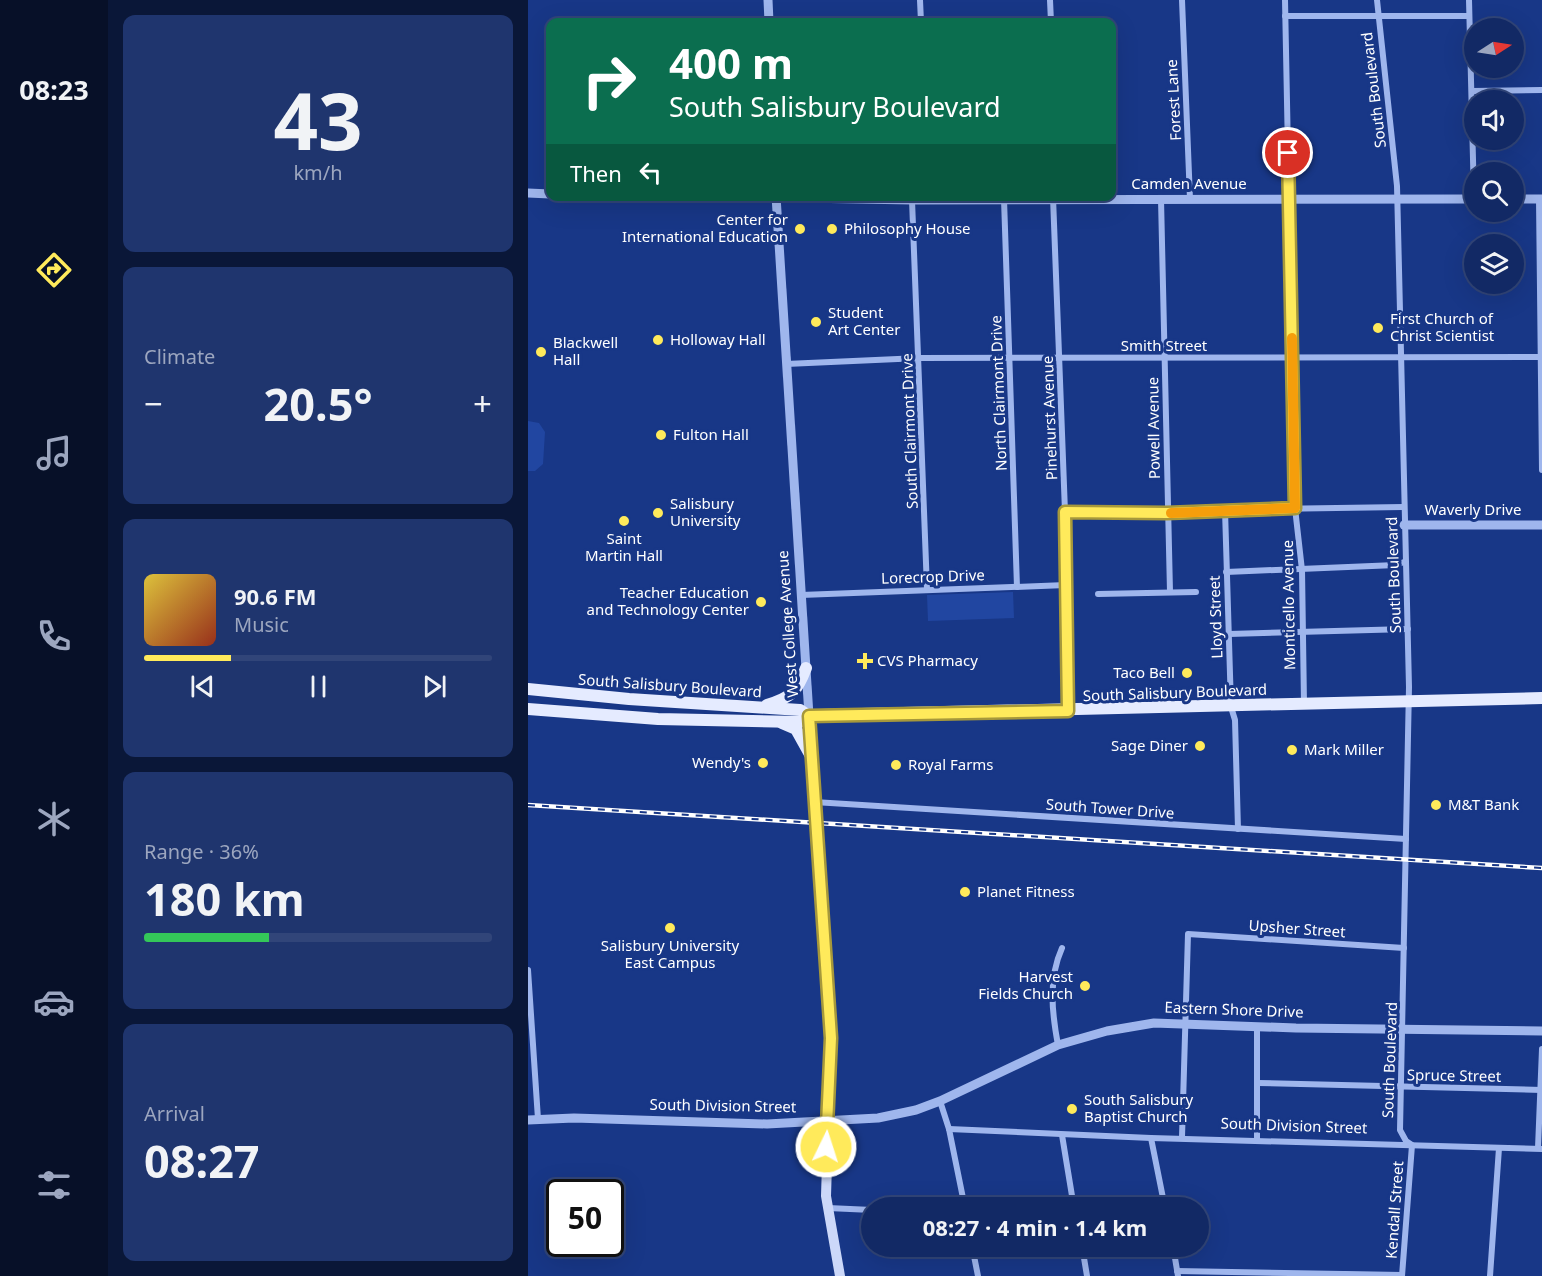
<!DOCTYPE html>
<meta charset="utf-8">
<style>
body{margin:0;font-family:"Noto Sans",sans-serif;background:#1f356e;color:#f1f3f6;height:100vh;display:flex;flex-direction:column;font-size:22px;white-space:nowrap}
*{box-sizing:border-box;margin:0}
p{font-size:20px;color:#9ca6bf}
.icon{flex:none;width:33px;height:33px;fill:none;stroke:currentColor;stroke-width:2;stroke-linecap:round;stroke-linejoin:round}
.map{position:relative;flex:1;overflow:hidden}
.side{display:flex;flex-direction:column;gap:15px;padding:15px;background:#0a1738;width:420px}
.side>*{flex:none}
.top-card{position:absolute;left:18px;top:18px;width:570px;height:183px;border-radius:12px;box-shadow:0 6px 24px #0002,0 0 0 2px #314579;background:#0b6e4f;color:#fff;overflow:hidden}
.needle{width:39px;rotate:78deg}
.tools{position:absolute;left:936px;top:18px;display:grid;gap:12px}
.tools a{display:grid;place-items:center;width:60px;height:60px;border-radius:50%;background:#122965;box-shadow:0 6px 24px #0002,0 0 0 2px #314579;font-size:30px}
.speed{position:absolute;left:18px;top:1179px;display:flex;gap:12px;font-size:30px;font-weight:700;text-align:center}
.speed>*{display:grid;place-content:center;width:78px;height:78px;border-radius:50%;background:#122965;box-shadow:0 6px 24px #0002,0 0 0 2px #314579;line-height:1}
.speed .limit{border:3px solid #111;border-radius:9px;background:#fff;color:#111}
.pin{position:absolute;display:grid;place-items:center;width:51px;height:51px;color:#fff;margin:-26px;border:3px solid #fff;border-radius:50%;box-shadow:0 2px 6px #0007}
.me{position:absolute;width:66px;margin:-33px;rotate:4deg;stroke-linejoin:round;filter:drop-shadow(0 0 4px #0008)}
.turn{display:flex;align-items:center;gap:21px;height:126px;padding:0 24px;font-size:27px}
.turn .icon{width:78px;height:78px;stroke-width:2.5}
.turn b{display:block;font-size:42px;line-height:51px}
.then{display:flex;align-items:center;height:57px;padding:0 24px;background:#0003;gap:12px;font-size:22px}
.big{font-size:45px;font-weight:700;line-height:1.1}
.side .widget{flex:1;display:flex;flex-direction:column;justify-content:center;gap:9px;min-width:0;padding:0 21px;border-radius:12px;background:#1f356e}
.side .dial{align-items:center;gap:0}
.dial b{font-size:78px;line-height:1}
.song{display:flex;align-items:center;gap:18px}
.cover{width:72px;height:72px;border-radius:9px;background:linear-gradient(135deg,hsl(50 70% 55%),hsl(10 70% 35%))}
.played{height:6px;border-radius:3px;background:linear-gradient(90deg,#ffea5b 25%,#314579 25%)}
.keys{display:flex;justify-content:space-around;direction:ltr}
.heat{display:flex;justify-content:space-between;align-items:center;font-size:33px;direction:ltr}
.charge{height:9px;border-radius:4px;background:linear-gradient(90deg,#34c759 36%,#314579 0)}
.trip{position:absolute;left:333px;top:1197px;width:348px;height:60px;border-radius:30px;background:#122965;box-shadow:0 6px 24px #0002,0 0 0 2px #314579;font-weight:700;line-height:60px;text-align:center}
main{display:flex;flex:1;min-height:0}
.tabs{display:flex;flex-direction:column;width:108px;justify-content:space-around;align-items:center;background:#071028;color:#9ca6bf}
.tabs .icon{width:42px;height:42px}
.tabs .on{color:#ffea5b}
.tabs b{font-size:27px;color:#f1f3f6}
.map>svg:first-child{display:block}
.green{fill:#2146a1}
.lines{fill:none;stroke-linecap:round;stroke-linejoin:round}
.minor{stroke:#9fb6ed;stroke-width:6}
.tertiary{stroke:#9fb6ed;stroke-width:9}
.secondary{stroke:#ccd8f9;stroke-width:10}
.primary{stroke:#e5ebff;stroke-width:12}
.rail-casing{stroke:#fff;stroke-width:4.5}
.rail{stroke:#183787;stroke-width:2;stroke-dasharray:7;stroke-linecap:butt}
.route-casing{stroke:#a6983b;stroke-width:15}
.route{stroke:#ffea5b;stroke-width:10}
.slow{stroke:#f59e0b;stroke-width:10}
.poi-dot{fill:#ffea5b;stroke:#183787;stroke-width:2}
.labels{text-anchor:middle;stroke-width:6;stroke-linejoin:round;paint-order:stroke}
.street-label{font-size:15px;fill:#fff;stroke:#183787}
.poi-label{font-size:15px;fill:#fff;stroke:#183787;text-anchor:start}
</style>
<main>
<nav class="tabs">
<b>08:23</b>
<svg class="icon on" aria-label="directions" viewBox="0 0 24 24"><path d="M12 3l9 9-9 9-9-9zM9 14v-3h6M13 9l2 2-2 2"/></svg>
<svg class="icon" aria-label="music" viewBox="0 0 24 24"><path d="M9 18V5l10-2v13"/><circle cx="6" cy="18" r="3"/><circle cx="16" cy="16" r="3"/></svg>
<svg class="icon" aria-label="phone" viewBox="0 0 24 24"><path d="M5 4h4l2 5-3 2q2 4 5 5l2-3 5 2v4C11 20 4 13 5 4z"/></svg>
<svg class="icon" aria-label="climate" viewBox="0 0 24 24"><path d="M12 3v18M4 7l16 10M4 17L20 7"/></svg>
<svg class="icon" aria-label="car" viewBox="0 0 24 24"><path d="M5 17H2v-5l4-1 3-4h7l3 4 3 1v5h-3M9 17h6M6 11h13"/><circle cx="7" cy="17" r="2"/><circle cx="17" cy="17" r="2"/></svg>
<svg class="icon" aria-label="filters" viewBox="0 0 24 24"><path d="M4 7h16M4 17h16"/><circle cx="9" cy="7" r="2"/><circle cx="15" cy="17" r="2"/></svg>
</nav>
<section class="side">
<div class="widget dial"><b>43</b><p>km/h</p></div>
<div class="widget"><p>Climate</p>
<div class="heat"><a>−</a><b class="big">20.5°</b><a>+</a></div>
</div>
<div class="widget">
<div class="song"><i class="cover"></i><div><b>90.6 FM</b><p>Music</p></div></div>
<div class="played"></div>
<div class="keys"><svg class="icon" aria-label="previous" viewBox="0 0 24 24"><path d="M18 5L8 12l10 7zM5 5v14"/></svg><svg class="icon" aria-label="pause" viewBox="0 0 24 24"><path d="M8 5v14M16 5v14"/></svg><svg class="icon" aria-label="next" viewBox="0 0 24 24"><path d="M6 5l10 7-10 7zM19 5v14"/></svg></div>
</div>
<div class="widget"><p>Range · 36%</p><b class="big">180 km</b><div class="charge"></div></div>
<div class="widget"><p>Arrival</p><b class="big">08:27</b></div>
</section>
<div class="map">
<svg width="1014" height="1276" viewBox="0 0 1014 1276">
<rect width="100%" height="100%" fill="#183787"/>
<g class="green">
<polygon points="0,421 11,423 17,432 15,464 7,471 0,471"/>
<polygon points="485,592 486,618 400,621 399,595"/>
</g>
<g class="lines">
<g class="minor">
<polyline points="392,0 393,22"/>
<polyline points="522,0 523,22"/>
<polyline points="654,0 662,199"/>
<polyline points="757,0 767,508 774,570 776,704"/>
<polyline points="849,0 869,186 881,687 872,1130 878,1141 884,1145 874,1276"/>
<polyline points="941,0 946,199"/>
<polyline points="757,16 941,16"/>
<polyline points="944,91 1014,90"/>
<polyline points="525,197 537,512 540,711"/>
<polyline points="476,199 489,587"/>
<polyline points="633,199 642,592"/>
<polyline points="1011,199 1014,470"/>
<polyline points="384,200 399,589"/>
<polyline points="258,364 392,358 1014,357"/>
<polyline points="697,510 703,707 707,720 710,829"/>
<polyline points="537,512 875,507"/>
<polyline points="698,572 868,565 876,562"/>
<polyline points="570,594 668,592"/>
<polyline points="273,595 538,585"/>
<polyline points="701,634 880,629"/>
<polyline points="286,802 878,839"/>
<polyline points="0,970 10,1119"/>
<path d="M530,1045C524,1013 520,979 534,948"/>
<polyline points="730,1083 1014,1090"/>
<polyline points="412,1101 421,1129 437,1208"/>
<polyline points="421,1129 623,1138 1014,1149"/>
<polyline points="534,1135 546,1208"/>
<polyline points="654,1137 660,934 876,948"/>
<polyline points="623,1138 637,1208"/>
<polyline points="729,1140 729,1026"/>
<polyline points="1010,1148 1014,1049"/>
<polyline points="300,1208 344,1210"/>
<polyline points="444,1246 450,1276"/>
<polyline points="554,1246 559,1276"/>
<polyline points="645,1246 650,1276"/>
<polyline points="649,1271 874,1275"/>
<polyline points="962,1276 971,1148"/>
</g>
<g class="tertiary">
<polyline points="240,0 241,22"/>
<polyline points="0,193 22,194"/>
<polyline points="160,196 384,200 946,199"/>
<polyline points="248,196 281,716"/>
<polyline points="986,199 1014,199"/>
<polyline points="876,525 1014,525"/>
<polyline points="0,1120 46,1118 239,1124 350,1118 388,1110 412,1101 530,1045 579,1031 626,1023 768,1028 1014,1031"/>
</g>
<polyline class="secondary" points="281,716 303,1038 298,1196 312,1276"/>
<g class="primary">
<polyline points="0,689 101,699 272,710 281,716"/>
<path d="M239,705C264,697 269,692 278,668"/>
<polyline points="0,709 130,719 272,722 281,716 292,715 1014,698"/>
<polyline points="254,723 268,729 283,756"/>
</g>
<defs>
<polyline id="rail" points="0,805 1014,868"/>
</defs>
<use href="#rail" class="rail-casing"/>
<use href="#rail" class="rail"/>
</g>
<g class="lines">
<defs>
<polyline id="route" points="298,1147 303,1038 281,716 540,711 537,512 639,513 767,508 760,153"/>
</defs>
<use href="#route" class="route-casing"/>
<use href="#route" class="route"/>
<polyline class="slow" points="643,513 767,508 764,338"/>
</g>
<g class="poi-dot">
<circle cx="272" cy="229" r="6"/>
<circle cx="304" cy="229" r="6"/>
<circle cx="288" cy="322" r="6"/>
<circle cx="850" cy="328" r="6"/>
<circle cx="130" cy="340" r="6"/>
<circle cx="13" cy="352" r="6"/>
<circle cx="133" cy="435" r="6"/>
<circle cx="130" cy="513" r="6"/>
<circle cx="96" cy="521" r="6"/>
<circle cx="233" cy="602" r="6"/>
<path d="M334 652h6v6h6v6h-6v6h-6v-6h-6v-6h6z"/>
<circle cx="659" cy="673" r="6"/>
<circle cx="672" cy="746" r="6"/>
<circle cx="764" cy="750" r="6"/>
<circle cx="235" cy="763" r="6"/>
<circle cx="368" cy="765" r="6"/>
<circle cx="908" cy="805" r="6"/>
<circle cx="437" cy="892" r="6"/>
<circle cx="142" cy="928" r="6"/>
<circle cx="557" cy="986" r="6"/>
<circle cx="544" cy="1109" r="6"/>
</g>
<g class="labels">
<g class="street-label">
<text transform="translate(846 90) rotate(-97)" y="5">South Boulevard</text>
<text transform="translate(646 100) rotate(-93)" y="5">Forest Lane</text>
<text x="661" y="189">Camden Avenue</text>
<text x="636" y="351">Smith Street</text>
<text transform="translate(471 393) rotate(-92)" y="5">North Clairmont Drive</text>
<text transform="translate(522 418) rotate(-92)" y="5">Pinehurst Avenue</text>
<text transform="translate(626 428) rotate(-91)" y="5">Powell Avenue</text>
<text transform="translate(382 431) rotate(-92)" y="5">South Clairmont Drive</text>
<text x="945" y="515">Waverly Drive</text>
<text transform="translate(866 575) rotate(-92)" y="5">South Boulevard</text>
<text transform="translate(405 577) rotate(-2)" y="5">Lorecrop Drive</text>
<text transform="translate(761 605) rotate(-91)" y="5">Monticello Avenue</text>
<text transform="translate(688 617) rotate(-92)" y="5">Lloyd Street</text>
<text transform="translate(260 624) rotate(-94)" y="5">West College Avenue</text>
<text transform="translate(142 686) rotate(4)" y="5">South Salisbury Boulevard</text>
<text transform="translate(647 693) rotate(-2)" y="5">South Salisbury Boulevard</text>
<text transform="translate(582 809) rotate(4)" y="5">South Tower Drive</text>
<text transform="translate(769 929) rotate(4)" y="5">Upsher Street</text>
<text transform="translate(706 1010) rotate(2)" y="5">Eastern Shore Drive</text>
<text transform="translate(862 1060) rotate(-88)" y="5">South Boulevard</text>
<text transform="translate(926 1076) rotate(1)" y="5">Spruce Street</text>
<text transform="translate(195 1106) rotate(1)" y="5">South Division Street</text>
<text transform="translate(766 1126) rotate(2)" y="5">South Division Street</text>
<text transform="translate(867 1210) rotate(-86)" y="5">Kendall Street</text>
</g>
<g class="poi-label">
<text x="260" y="225" text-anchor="end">Center for<tspan x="260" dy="17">International Education</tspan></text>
<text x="316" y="234">Philosophy House</text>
<text x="300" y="318">Student<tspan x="300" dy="17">Art Center</tspan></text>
<text x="862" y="324">First Church of<tspan x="862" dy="17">Christ Scientist</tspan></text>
<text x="142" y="345">Holloway Hall</text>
<text x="25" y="348">Blackwell<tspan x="25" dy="17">Hall</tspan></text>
<text x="145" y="440">Fulton Hall</text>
<text x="142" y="509">Salisbury<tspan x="142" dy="17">University</tspan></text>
<text x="96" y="544" text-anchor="middle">Saint<tspan x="96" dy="17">Martin Hall</tspan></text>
<text x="221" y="598" text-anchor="end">Teacher Education<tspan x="221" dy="17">and Technology Center</tspan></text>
<text x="349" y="666">CVS Pharmacy</text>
<text x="647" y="678" text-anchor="end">Taco Bell</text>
<text x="660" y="751" text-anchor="end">Sage Diner</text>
<text x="776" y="755">Mark Miller</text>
<text x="223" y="768" text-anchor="end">Wendy's</text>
<text x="380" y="770">Royal Farms</text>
<text x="920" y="810">M&amp;T Bank</text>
<text x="449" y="897">Planet Fitness</text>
<text x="142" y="951" text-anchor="middle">Salisbury University<tspan x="142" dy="17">East Campus</tspan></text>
<text x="545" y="982" text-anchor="end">Harvest<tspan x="545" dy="17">Fields Church</tspan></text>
<text x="556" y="1105">South Salisbury<tspan x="556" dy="17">Baptist Church</tspan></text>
</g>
</g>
</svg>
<div class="tools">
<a><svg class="needle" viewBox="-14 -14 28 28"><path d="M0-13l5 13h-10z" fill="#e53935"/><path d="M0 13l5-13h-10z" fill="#9ca6bf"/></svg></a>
<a><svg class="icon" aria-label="sound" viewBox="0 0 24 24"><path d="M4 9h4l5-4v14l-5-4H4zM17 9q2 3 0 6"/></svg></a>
<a><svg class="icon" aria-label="search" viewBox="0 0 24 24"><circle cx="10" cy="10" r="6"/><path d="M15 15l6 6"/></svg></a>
<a><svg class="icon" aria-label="layers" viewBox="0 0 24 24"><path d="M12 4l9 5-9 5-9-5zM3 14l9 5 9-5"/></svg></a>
</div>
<div class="speed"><div class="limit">50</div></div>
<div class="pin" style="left:760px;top:153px;background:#d93025"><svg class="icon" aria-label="arrive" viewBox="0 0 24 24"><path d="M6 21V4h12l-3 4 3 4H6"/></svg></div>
<svg class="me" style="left:298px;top:1147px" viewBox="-20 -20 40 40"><circle r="17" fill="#ffea5b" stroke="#fff" stroke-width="3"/><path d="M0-11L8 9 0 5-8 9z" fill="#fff"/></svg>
<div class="trip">08:27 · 4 min · 1.4 km</div>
<div class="top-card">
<div class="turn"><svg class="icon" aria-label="right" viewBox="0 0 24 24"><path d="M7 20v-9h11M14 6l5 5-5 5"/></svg><div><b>400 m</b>South Salisbury Boulevard</div></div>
<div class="then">Then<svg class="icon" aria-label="left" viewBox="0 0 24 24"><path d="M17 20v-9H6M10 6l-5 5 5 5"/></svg></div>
</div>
</div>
</main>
